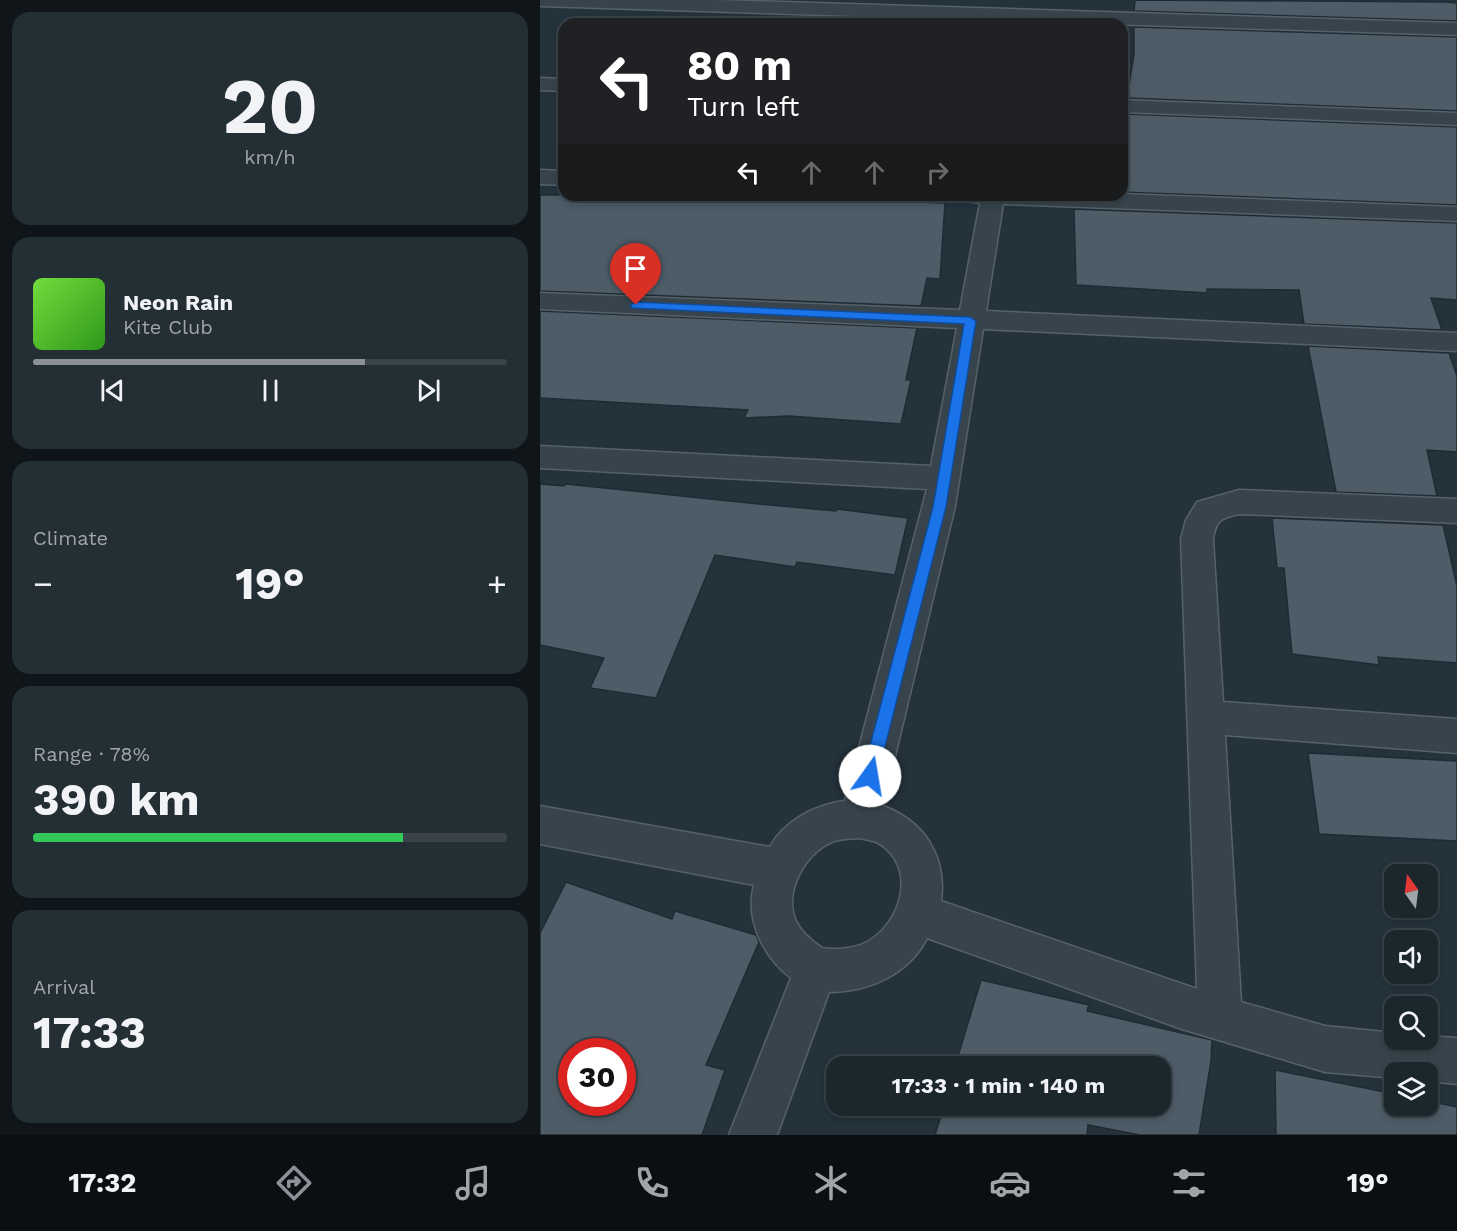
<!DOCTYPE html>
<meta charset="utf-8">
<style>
body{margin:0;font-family:"Work Sans",sans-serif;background:#242e35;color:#f1f3f6;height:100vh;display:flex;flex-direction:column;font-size:22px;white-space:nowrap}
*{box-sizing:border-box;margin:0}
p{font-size:20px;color:#a0a5aa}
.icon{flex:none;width:33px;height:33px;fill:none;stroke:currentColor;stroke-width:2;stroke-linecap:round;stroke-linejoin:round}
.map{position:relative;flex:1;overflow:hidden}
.side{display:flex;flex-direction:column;gap:12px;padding:12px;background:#0f1519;width:540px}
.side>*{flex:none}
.banner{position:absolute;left:18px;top:18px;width:570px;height:183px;border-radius:18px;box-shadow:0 3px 9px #0003,0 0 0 2px #394349;background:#202124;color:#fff;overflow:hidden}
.needle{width:39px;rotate:346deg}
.fabs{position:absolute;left:844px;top:864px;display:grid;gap:12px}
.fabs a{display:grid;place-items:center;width:54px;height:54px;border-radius:12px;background:#1b262d;box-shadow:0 3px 9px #0003,0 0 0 2px #394349;font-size:30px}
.speed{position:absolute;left:18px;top:1038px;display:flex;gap:12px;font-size:30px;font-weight:700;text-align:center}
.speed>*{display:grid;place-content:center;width:78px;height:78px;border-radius:50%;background:#1b262d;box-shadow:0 3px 9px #0003,0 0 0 2px #394349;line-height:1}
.speed .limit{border:9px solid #d22;background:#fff;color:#111}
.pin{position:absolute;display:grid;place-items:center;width:51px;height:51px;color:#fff;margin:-62px -26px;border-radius:50% 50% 50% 0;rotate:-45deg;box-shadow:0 0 6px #0007}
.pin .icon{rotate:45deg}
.me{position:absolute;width:66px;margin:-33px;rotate:13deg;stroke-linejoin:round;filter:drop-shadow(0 0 4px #0008)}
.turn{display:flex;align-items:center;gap:21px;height:126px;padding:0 30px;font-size:27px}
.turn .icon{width:78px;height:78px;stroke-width:2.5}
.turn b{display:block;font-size:42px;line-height:51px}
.lanes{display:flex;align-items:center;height:57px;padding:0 30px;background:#0003;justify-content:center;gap:30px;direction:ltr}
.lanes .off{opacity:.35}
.big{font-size:45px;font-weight:700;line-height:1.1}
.side .widget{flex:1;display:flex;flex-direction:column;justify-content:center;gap:9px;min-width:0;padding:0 21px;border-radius:18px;background:#242e35}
.side .dial{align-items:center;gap:0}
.dial b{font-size:78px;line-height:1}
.song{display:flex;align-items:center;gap:18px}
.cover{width:72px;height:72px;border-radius:9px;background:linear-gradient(135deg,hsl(100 70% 55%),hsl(110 70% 35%))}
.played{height:6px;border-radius:3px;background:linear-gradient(90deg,#8c9099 70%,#394349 70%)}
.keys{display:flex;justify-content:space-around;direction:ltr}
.heat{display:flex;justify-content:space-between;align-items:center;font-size:33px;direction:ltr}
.charge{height:9px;border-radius:4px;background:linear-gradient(90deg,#34c759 78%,#394349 0)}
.trip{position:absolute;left:286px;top:1056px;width:345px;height:60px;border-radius:18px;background:#1b262d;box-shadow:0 3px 9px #0003,0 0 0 2px #394349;font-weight:700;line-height:60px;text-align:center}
.menu{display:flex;height:96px;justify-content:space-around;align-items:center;background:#0b0f12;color:#a0a5aa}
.menu .icon{width:42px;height:42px}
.menu .selected{color:#8c9099}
.menu b{font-size:27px;color:#f1f3f6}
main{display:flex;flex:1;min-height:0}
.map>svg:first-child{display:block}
.building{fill:#4d5c67;stroke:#1f2b33;stroke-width:1.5;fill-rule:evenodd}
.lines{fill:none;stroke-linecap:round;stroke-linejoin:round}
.street-casing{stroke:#56616a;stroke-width:3}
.street{fill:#38444c;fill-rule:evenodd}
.route{fill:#1a73e8;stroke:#114b97;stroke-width:1.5}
</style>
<main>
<section class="side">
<div class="widget dial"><b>20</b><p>km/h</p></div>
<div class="widget">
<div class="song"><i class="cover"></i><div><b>Neon Rain</b><p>Kite Club</p></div></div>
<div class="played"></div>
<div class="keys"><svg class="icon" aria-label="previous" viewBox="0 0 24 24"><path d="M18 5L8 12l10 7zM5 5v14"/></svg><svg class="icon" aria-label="pause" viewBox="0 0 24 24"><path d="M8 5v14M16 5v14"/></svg><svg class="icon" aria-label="next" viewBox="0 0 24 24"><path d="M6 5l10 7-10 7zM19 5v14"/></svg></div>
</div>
<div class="widget"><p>Climate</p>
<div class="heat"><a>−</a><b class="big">19°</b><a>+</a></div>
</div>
<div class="widget"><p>Range · 78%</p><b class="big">390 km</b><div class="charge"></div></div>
<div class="widget"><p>Arrival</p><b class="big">17:33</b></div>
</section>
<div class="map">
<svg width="917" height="1135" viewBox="0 0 917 1135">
<rect width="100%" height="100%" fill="#24323c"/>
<g class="building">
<polygon points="595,0 906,2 917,3 917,21 594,11"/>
<polygon points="594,27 917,37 917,111 587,98 594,54"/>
<polygon points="586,114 917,127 917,205 582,192 582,146 584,146"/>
<polygon points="0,195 191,195 405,203 400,279 387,278 381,306 0,291"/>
<polygon points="534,209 917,223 917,300 891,298 902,330 764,324 759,290 667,289 667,293 536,285"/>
<polygon points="0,311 377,328 366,380 371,380 361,424 249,416 204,418 208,410 0,398"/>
<polygon points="768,346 909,353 917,376 917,452 887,450 897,496 796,492"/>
<polygon points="0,484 24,486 26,484 209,503 296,511 297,509 368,518 355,575 257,562 255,567 175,555 116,698 50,688 64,658 0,645"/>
<polygon points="732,518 903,525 917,586 917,663 838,657 839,665 752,654 744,568 737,568"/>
<polygon points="768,753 917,761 917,841 779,834"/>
<path d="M26,882L132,919L135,911L216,935L219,942L166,1065L185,1070L162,1135H0V933ZM32,1052H82V1102H32Z"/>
<polygon points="441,980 549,1005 547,1011 672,1040 671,1061 659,1135 600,1135 548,1125 547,1135 395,1135 404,1106 621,1106 621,1066 415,1066"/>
<polygon points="735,1070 855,1094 855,1106 888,1106 888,1101 917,1107 917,1135 736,1135"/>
</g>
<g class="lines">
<defs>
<g id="street">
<polygon points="0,0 178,0 917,23 917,35 0,6"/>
<polygon points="0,78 24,79 24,91 0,90"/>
<polygon points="582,100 917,113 917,125 582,112"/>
<polygon points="0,170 24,171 24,185 0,184"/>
<path d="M582,194L917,207V221L463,204L446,311L917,333V351L443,329L415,506L343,806C384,821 407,856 401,901L657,989L641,539L646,520L657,502L699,490L917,499V523L699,514C681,518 676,520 673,539L683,702L917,719V753L685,735L701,1002L785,1026L855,1033V1040H888V1036L917,1038V1084L888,1081V1072H855V1078L785,1072L642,1029L387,938C369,974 329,992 289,992L237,1135H189L251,978C223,957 205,919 214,885L0,844V806L230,847C244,821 276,804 305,801L387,489L0,468V446L391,466L417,328L0,309V293L420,310L440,203L418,200L414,195ZM320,838C326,840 333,840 338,843C378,866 362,923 327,942C314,949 296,950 282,948C272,941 261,932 256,921C243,893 265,853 292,842C301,838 311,839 320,838Z"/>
</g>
</defs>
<use href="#street" class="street-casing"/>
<use href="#street" class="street"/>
</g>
<polygon class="route" points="96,302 430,317 436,321 406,507 336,782 330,784 324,782 322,776 393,507 424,324 92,308 90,305"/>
</svg>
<div class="fabs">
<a><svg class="needle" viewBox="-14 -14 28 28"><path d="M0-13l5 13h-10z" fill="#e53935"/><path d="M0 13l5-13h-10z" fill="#a0a5aa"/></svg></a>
<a><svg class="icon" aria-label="sound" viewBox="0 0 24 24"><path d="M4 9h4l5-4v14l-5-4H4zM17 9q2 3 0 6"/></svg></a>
<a><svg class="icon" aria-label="search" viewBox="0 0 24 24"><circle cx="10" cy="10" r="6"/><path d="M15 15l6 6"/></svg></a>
<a><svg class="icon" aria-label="layers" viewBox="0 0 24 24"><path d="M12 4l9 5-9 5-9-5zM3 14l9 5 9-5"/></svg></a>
</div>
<div class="speed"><div class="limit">30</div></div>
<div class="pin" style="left:96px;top:305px;background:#d93025"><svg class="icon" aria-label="arrive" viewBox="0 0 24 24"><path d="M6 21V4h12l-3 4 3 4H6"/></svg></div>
<svg class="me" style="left:330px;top:776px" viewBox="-20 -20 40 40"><circle r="19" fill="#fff"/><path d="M0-13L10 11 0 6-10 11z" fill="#1a73e8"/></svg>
<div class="trip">17:33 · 1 min · 140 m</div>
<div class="banner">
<div class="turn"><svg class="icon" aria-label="left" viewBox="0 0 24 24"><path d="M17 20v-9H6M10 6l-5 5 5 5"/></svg><div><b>80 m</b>Turn left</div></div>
<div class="lanes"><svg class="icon" aria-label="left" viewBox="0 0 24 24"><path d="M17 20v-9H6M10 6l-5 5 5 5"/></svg><svg class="icon off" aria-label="ahead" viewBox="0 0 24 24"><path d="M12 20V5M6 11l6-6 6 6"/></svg><svg class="icon off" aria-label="ahead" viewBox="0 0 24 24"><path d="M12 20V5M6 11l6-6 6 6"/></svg><svg class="icon off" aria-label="right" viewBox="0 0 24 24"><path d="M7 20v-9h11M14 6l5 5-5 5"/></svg></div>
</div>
</div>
</main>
<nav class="menu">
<b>17:32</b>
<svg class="icon selected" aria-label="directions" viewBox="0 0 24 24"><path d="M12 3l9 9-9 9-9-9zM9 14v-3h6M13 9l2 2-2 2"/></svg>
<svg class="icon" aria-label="music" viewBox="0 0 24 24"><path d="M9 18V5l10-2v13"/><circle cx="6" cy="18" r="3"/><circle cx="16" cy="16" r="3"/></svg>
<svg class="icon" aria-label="phone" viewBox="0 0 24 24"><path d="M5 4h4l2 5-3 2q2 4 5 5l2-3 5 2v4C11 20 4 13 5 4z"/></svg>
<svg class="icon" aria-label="climate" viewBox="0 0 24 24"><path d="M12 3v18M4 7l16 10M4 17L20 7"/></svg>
<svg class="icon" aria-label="car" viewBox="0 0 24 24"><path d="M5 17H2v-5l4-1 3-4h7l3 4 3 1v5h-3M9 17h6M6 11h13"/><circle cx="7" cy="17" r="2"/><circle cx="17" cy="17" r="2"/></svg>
<svg class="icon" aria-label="filters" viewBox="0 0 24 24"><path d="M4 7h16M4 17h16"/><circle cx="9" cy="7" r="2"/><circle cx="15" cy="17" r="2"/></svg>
<b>19°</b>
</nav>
